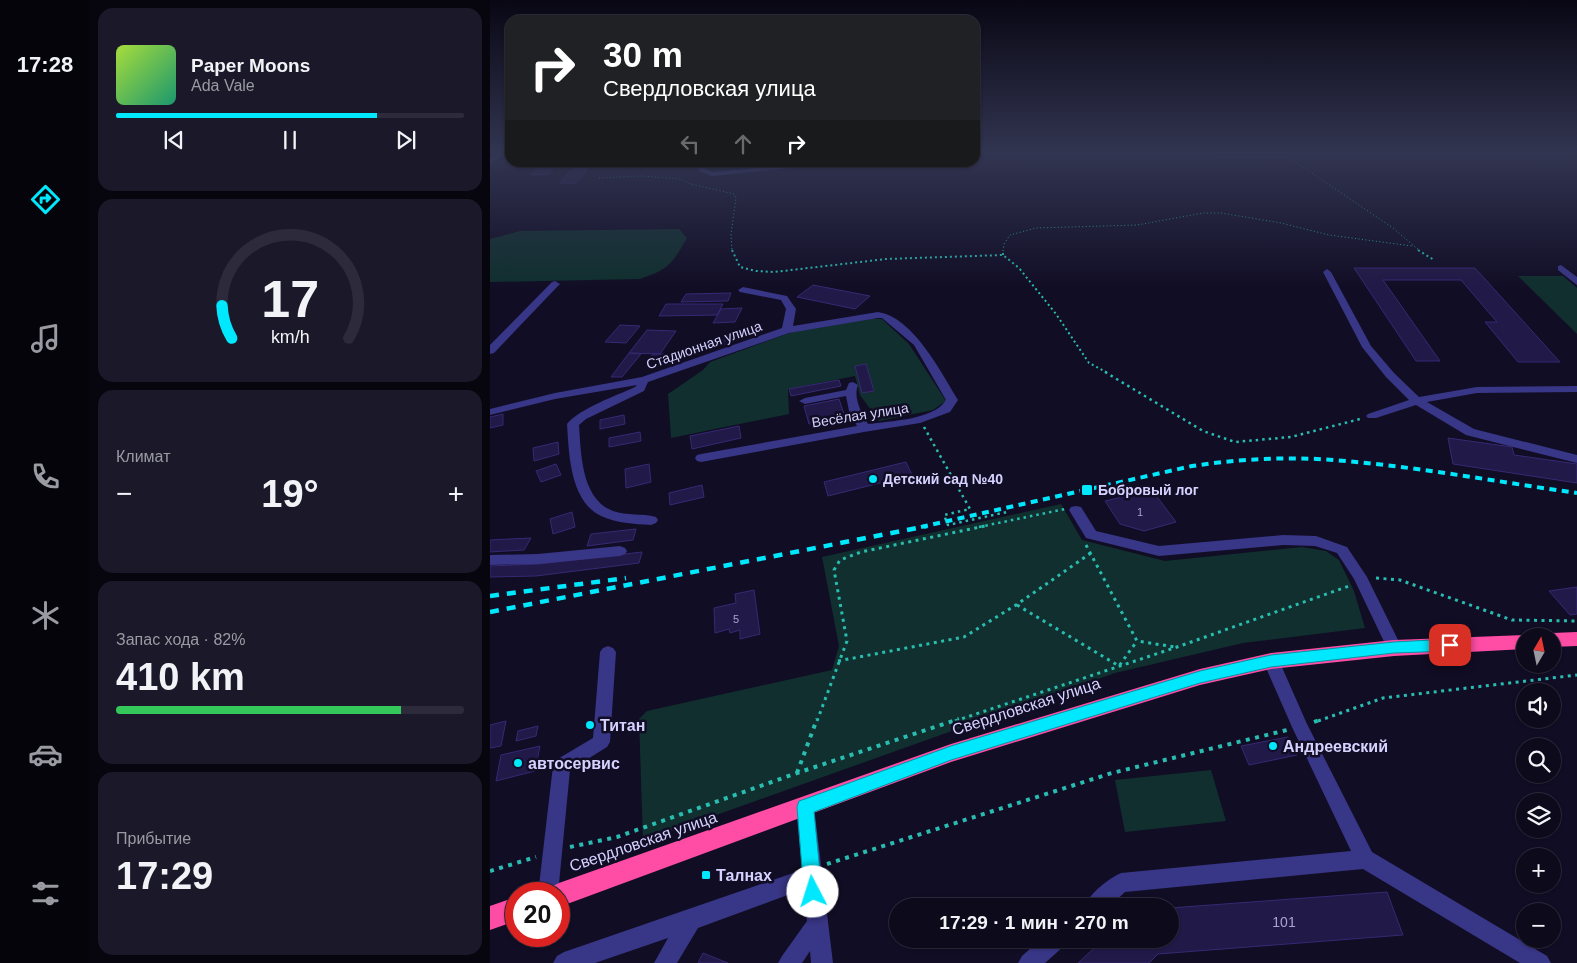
<!DOCTYPE html>
<html lang="ru">
<meta charset="utf-8">
<style>
body{margin:0;font-family:Helvetica,sans-serif;background:#1b1829;color:#f1f3f6;height:100vh;display:flex;flex-direction:column;font-size:19px;white-space:nowrap}
*{box-sizing:border-box;margin:0}
p{font-size:16px;color:#9a9aa3}
.icon{flex:none;width:28px;height:28px;fill:none;stroke:currentColor;stroke-width:2;stroke-linecap:round;stroke-linejoin:round}
.map{position:relative;flex:1;overflow:hidden}
.details{display:flex;flex-direction:column;gap:8px;padding:8px;background:#07060f;width:400px}
.details>*{flex:none}
.guide{position:absolute;left:15px;top:15px;width:475px;height:152px;border-radius:15px;box-shadow:0 1px 4px #0004,0 0 0 1px #2d2b3b;background:#202124;color:#fff;overflow:hidden}
.needle{width:32px;rotate:9deg}
.controls{position:absolute;left:1026px;top:628px;display:grid;gap:10px}
.controls a{display:grid;place-items:center;width:45px;height:45px;border-radius:50%;background:#0d0a1c;box-shadow:0 1px 4px #0004,0 0 0 1px #2d2b3b;font-size:25px}
.speed{position:absolute;left:15px;top:882px;display:flex;gap:10px;font-size:25px;font-weight:700;text-align:center}
.speed>*{display:grid;place-content:center;width:65px;height:65px;border-radius:50%;background:#0d0a1c;box-shadow:0 1px 4px #0004,0 0 0 1px #2d2b3b;line-height:1}
.speed .limit{border:8px solid #d22;background:#fff;color:#111}
.pin{position:absolute;display:grid;place-items:center;width:42px;height:42px;color:#fff;margin:-21px;border-radius:10px;box-shadow:0 2px 8px #0006}
.me{position:absolute;width:55px;margin:-28px;rotate:355deg;stroke-linejoin:round;filter:drop-shadow(0 0 4px #0008)}
.turn{display:flex;align-items:center;gap:18px;height:105px;padding:0 15px;font-size:22px}
.turn .icon{width:65px;height:65px;stroke-width:2.5}
.turn b{display:block;font-size:35px;line-height:42px}
.lanes{display:flex;align-items:center;height:48px;padding:0 15px;background:#0003;justify-content:center;gap:25px;direction:ltr}
.lanes .off{opacity:.35}
.big{font-size:38px;font-weight:800;line-height:1.1}
.details .tile{flex:1;display:flex;flex-direction:column;justify-content:center;gap:8px;min-width:0;padding:0 18px;border-radius:15px;background:#1b1829}
.details .dial{align-items:center;gap:0}
.dial svg{height:130px;overflow:visible;fill:none;stroke:#2d2b3b;stroke-width:7;stroke-linecap:round;text-anchor:middle}
.dial text{fill:#f1f3f6;stroke:none}
.song{display:flex;align-items:center;gap:15px}
.cover{width:60px;height:60px;border-radius:8px;background:linear-gradient(135deg,hsl(80 70% 55%),hsl(160 70% 35%))}
.played{height:5px;border-radius:2px;background:linear-gradient(90deg,#00e8fd 75%,#2d2b3b 75%)}
.keys{display:flex;justify-content:space-around;direction:ltr}
.heat{display:flex;justify-content:space-between;align-items:center;font-size:28px;direction:ltr}
.charge{height:8px;border-radius:4px;background:linear-gradient(90deg,#34c759 82%,#2d2b3b 0)}
.trip{position:absolute;left:399px;top:898px;width:290px;height:50px;border-radius:25px;background:#0d0a1c;box-shadow:0 1px 4px #0004,0 0 0 1px #2d2b3b;font-weight:800;line-height:50px;text-align:center}
main{display:flex;flex:1;min-height:0}
.tab-bar{display:flex;flex-direction:column;width:90px;justify-content:space-around;align-items:center;background:#05040b;color:#9a9aa3}
.tab-bar .icon{width:35px;height:35px}
.tab-bar .selected{color:#00e8fd}
.tab-bar b{font-size:22px;color:#f1f3f6}
.map>svg:first-child{display:block}
.green{fill:#102f2e}
.building{fill:#211947;stroke:#372974}
.lines{fill:none;stroke-linecap:round;stroke-linejoin:round}
.path-far4{stroke:#29bcb0;stroke-width:1;stroke-dasharray:1 2.5;stroke-linecap:butt}
.path-far3{stroke:#29bcb0;stroke-width:2;stroke-dasharray:2 3;stroke-linecap:butt}
.path-far2{stroke:#29bcb0;stroke-width:2.5;stroke-dasharray:2.5 4;stroke-linecap:butt}
.path-far1{stroke:#29bcb0;stroke-width:3;stroke-dasharray:3 4.5;stroke-linecap:butt}
.path{stroke:#29bcb0;stroke-width:4;stroke-dasharray:4 5.5;stroke-linecap:butt}
.minor{fill:#383686;fill-rule:evenodd}
.highway{fill:#ff4da5;fill-rule:evenodd}
.rail-far1{stroke:#00e8fd;stroke-width:4;stroke-dasharray:7 5.5;stroke-linecap:butt}
.rail{stroke:#00e8fd;stroke-width:4.5;stroke-dasharray:9 8;stroke-linecap:butt}
.route{fill:#00e8fd;stroke:#0097a4}
.poi-dot{fill:#00e8fd;stroke:#110d25;stroke-width:2}
.labels{text-anchor:middle;stroke-width:5;stroke-linejoin:round;paint-order:stroke}
.number-label{font-size:11px;fill:#a9a4d1}
.street-label{font-size:14px;fill:#d6d2ff;stroke:#110d25}
.poi-label{font-size:14px;font-weight:bold;fill:#d6d2ff;stroke:#110d25;text-anchor:start}
.near-number-label{font-size:14px;fill:#a9a4d1}
.near-street-label{font-size:16px;fill:#d6d2ff;stroke:#110d25}
.near-poi-label{font-size:16px;font-weight:bold;fill:#d6d2ff;stroke:#110d25;text-anchor:start}
</style>
<main>
<nav class="tab-bar">
<b>17:28</b>
<svg class="icon selected" aria-label="directions" viewBox="0 0 24 24"><path d="M12 3l9 9-9 9-9-9zM9 14v-3h6M13 9l2 2-2 2"/></svg>
<svg class="icon" aria-label="music" viewBox="0 0 24 24"><path d="M9 18V5l10-2v13"/><circle cx="6" cy="18" r="3"/><circle cx="16" cy="16" r="3"/></svg>
<svg class="icon" aria-label="phone" viewBox="0 0 24 24"><path d="M5 4h4l2 5-3 2q2 4 5 5l2-3 5 2v4C11 20 4 13 5 4z"/></svg>
<svg class="icon" aria-label="climate" viewBox="0 0 24 24"><path d="M12 3v18M4 7l16 10M4 17L20 7"/></svg>
<svg class="icon" aria-label="car" viewBox="0 0 24 24"><path d="M5 17H2v-5l4-1 3-4h7l3 4 3 1v5h-3M9 17h6M6 11h13"/><circle cx="7" cy="17" r="2"/><circle cx="17" cy="17" r="2"/></svg>
<svg class="icon" aria-label="filters" viewBox="0 0 24 24"><path d="M4 7h16M4 17h16"/><circle cx="9" cy="7" r="2"/><circle cx="15" cy="17" r="2"/></svg>
</nav>
<section class="details">
<div class="tile">
<div class="song"><i class="cover"></i><div><b>Paper Moons</b><p>Ada Vale</p></div></div>
<div class="played"></div>
<div class="keys"><svg class="icon" aria-label="previous" viewBox="0 0 24 24"><path d="M18 5L8 12l10 7zM5 5v14"/></svg><svg class="icon" aria-label="pause" viewBox="0 0 24 24"><path d="M8 5v14M16 5v14"/></svg><svg class="icon" aria-label="next" viewBox="0 0 24 24"><path d="M6 5l10 7-10 7zM19 5v14"/></svg></div>
</div>
<div class="tile dial"><svg viewBox="0 0 100 80">
<path d="M14 69A42 42 0 1 1 86 69"/>
<path d="M14 69A42 42 0 0 1 8 49" stroke="#00e8fd"/>
<text x="50" y="56" font-size="32" font-weight="700">17</text>
<text x="50" y="72" font-size="11">km/h</text>
</svg></div>
<div class="tile"><p>Климат</p>
<div class="heat"><a>−</a><b class="big">19°</b><a>+</a></div>
</div>
<div class="tile"><p>Запас хода · 82%</p><b class="big">410 km</b><div class="charge"></div></div>
<div class="tile"><p>Прибытие</p><b class="big">17:29</b></div>
</section>
<div class="map">
<svg width="1087" height="963" viewBox="0 0 1087 963">
<rect width="100%" height="100%" fill="#110d25"/>
<g class="green">
<path d="M189,229L197,238C182,264 179,269 150,279L0,282V239L30,231Z"/>
<polygon points="1028,276 1073,276 1087,288 1087,334"/>
<polygon points="380,319 392,319 419,344 456,401 443,410 389,421 370,395 365,376 298,389 299,414 181,438 178,394 213,370 220,362 302,332"/>
<polygon points="571,504 592,540 675,561 812,547 836,551 849,560 864,591 875,628 753,643 625,673 153,841 149,719 157,711 342,670 349,646 332,557"/>
<polygon points="721,770 736,821 635,832 625,780"/>
</g>
<g class="building">
<polygon points="52,162 68,162 59,174 41,175"/>
<polygon points="98,168 86,183 70,183 82,169"/>
<polygon points="864,268 985,268 1070,362 1028,362 995,322 1007,322 971,280 893,280 950,361 926,361"/>
<polygon points="323,285 380,296 365,309 307,297"/>
<polygon points="241,293 238,301 191,302 196,294"/>
<polygon points="176,304 233,304 227,315 169,316"/>
<polygon points="252,308 245,322 223,323 231,309"/>
<polygon points="130,325 150,326 136,343 115,342"/>
<polygon points="157,330 186,331 170,354 139,353"/>
<polygon points="255,333 258,336 196,358 192,354"/>
<polygon points="139,353 151,354 132,377 121,377"/>
<polygon points="163,354 174,354 169,361 158,360"/>
<polygon points="376,364 384,391 372,393 365,366"/>
<polygon points="349,380 351,386 301,396 299,389"/>
<polygon points="349,399 355,417 319,424 314,406"/>
<polygon points="13,414 13,425 0,428 0,417"/>
<polygon points="134,415 135,424 110,429 110,420"/>
<polygon points="249,426 251,438 202,449 200,436"/>
<polygon points="150,432 151,441 119,447 119,438"/>
<polygon points="958,438 1022,447 1024,455 1087,464 1087,483 963,464"/>
<polygon points="68,442 69,454 44,461 43,448"/>
<polygon points="416,462 422,475 338,496 334,482"/>
<polygon points="66,464 71,475 51,482 46,471"/>
<polygon points="159,464 161,482 136,488 135,469"/>
<polygon points="212,485 214,497 180,505 179,493"/>
<polygon points="662,490 686,522 654,531 630,524 615,501"/>
<polygon points="82,512 85,527 63,534 60,519"/>
<polygon points="146,529 143,540 97,546 101,534"/>
<polygon points="41,538 34,550 0,552 0,540"/>
<polygon points="152,552 149,563 46,576 0,577 0,566 49,564"/>
<polygon points="1087,587 1087,614 1080,615 1059,591"/>
<polygon points="264,590 270,634 250,639 250,630 240,633 239,629 225,633 224,608 246,603 245,594"/>
<polygon points="16,721 11,746 0,748 0,725"/>
<polygon points="48,726 46,736 26,741 28,731"/>
<polygon points="798,737 807,755 759,765 751,746"/>
<polygon points="50,746 45,771 6,781 11,755"/>
<polygon points="897,892 913,935 668,954 659,963 588,963 614,939 680,939 680,908"/>
<polygon points="213,953 238,963 208,963"/>
</g>
<g class="lines">
<g class="path-far4">
<polyline points="729,157 798,157 903,228 930,251"/>
<polyline points="109,178 151,176 190,179 201,184 244,194 246,198 241,234 242,251"/>
<polyline points="513,251 514,244 520,235 546,228 647,225 713,213 731,213 791,223 839,235 922,246"/>
</g>
<g class="path-far3">
<polyline points="242,250 250,267 266,271 284,272 396,259 513,255 529,268 566,314 599,363 618,373"/>
<polyline points="928,250 944,260"/>
<polyline points="513,255 513,250"/>
</g>
<g class="path-far2">
<polyline points="615,372 713,431 745,442 801,437 870,419"/>
<polyline points="434,427 480,509 454,515 458,525 517,512"/>
<polyline points="489,527 575,509"/>
</g>
<g class="path-far1">
<polyline points="596,545 647,641 685,647"/>
<polyline points="886,578 910,580 1022,620 1087,621"/>
<polyline points="527,605 629,666 647,641"/>
<polyline points="348,661 474,637 526,605 601,553"/>
<polyline points="327,721 357,641 344,570 350,560 371,552 495,526"/>
<polyline points="465,721 687,647 859,586"/>
<polyline points="828,721 893,698 1087,675"/>
</g>
<g class="path">
<polyline points="824,722 832,719"/>
<polyline points="307,773 327,719"/>
<polyline points="80,847 127,837 307,773 469,719"/>
<polyline points="337,864 622,773 797,730"/>
<polyline points="0,871 46,857"/>
</g>
<g class="minor">
<polygon points="7,153 14,153 0,165 0,159"/>
<polygon points="210,162 217,162 215,169 223,172 330,162 363,162 222,176 209,171"/>
<polygon points="1071,265 1087,277 1087,285 1068,270 1068,266"/>
<polygon points="837,269 841,272 881,346 904,373 929,397 987,387 1087,386 1087,392 987,393 937,402 984,429 1087,455 1087,463 976,435 926,405 886,418 878,418 876,416 878,414 919,400 896,377 872,347 833,272"/>
<polygon points="65,281 70,284 68,286 4,353 0,354 0,345 62,282"/>
<path d="M253,287L297,296L306,309L303,326L388,312C423,317 451,372 468,400L460,412L430,423L374,432L211,462L207,461L205,458L207,455L211,454L367,426L359,411L356,396L315,404L309,401L315,398L356,390L359,383L363,382L368,385C363,398 371,412 378,424C400,421 444,420 456,400L424,345L392,318H388L299,333L158,382L154,391L96,419L89,425C91,453 91,499 123,511C137,516 152,513 166,517L168,520L166,523L161,525C144,524 126,523 111,516C80,501 79,454 77,424C90,408 126,396 145,387L147,385L65,399L0,415V409L65,393L152,377L292,328L296,309L291,300L250,292L248,290Z"/>
<polygon points="586,506 591,507 606,531 669,546 793,535 826,536 857,547 877,577 912,648 909,652 904,654 899,652 864,579 847,553 825,546 793,545 669,556 596,538 579,510 581,507"/>
<polygon points="130,546 135,548 137,551 135,554 130,556 48,564 0,565 0,555 48,554"/>
<polygon points="118,646 123,648 126,652 120,742 117,747 80,770 68,894 48,894 63,766 66,760 103,738 110,652 113,648"/>
<path d="M781,655L787,656L817,724L882,852L1057,956L1061,963H1030L873,869L635,892L620,906H595C600,893 618,879 631,873L861,851L802,727L773,661L775,656Z"/>
<polygon points="315,798 321,801 324,807 343,963 321,963 320,951 312,963 288,963 292,956 317,921 314,889 208,928 187,963 164,963 178,938 105,963 63,963 67,956 74,952 312,870 306,807 309,801"/>
<polygon points="551,939 577,939 574,946 555,963 528,963 532,956"/>
</g>
<g class="highway">
<polygon points="1087,632 1087,646 1062,647 1062,636 1055,636 1062,633"/>
<polygon points="1035,635 1040,636 1035,636 1035,649 904,656 781,669 710,685 461,762 69,907 69,894 58,894 61,887 69,883 461,744 710,669 781,653 904,640"/>
<polygon points="26,897 26,921 0,930 0,906"/>
</g>
<path class="rail-far1" d="M431,527L702,466C743,460 785,457 827,459C914,464 1001,481 1087,493"/>
<g class="rail">
<polyline points="0,596 136,578"/>
<polyline points="0,612 437,526"/>
</g>
</g>
<linearGradient id="sky" x2="0" y2="1"><stop stop-color="#090714"/><stop offset="0.53" stop-color="#323551"/><stop offset="1" stop-color="#323551" stop-opacity="0"/></linearGradient>
<rect width="1087" height="288" fill="url(#sky)"/>
<polygon class="route" points="960,639 965,641 967,645 965,649 960,651 904,653 781,667 710,683 461,760 324,812 332,892 330,899 323,901 317,899 314,892 307,807 309,801 315,799 461,746 710,671 781,655 904,642"/>
<g class="poi-dot">
<circle cx="383" cy="479" r="5"/>
<rect x="591" y="484" width="12" height="12" rx="2.5"/>
<circle cx="100" cy="725" r="5"/>
<circle cx="783" cy="746" r="5"/>
<circle cx="28" cy="763" r="5"/>
<rect x="211" y="870" width="10" height="10" rx="2.5"/>
</g>
<g class="labels">
<g class="number-label">
<text x="650" y="516">1</text>
<text x="246" y="623">5</text>
</g>
<g class="street-label">
<text transform="translate(214 345) rotate(-19)" y="5">Стадионная улица</text>
<text transform="translate(370 415) rotate(-9)" y="5">Весёлая улица</text>
</g>
<g class="poi-label">
<text x="393" y="484">Детский сад №40</text>
<text x="608" y="495">Бобровый лог</text>
</g>
<g class="near-number-label">
<text x="794" y="927">101</text>
</g>
<g class="near-street-label">
<text transform="translate(536 706) rotate(-18)" y="6">Свердловская улица</text>
<text transform="translate(153 841) rotate(-19)" y="6">Свердловская улица</text>
</g>
<g class="near-poi-label">
<text x="110" y="731">Титан</text>
<text x="793" y="752">Андреевский</text>
<text x="38" y="769">автосервис</text>
<text x="226" y="881">Талнах</text>
</g>
</g>
</svg>
<div class="controls">
<a><svg class="needle" viewBox="-14 -14 28 28"><path d="M0-13l5 13h-10z" fill="#e53935"/><path d="M0 13l5-13h-10z" fill="#9a9aa3"/></svg></a>
<a><svg class="icon" aria-label="sound" viewBox="0 0 24 24"><path d="M4 9h4l5-4v14l-5-4H4zM17 9q2 3 0 6"/></svg></a>
<a><svg class="icon" aria-label="search" viewBox="0 0 24 24"><circle cx="10" cy="10" r="6"/><path d="M15 15l6 6"/></svg></a>
<a><svg class="icon" aria-label="layers" viewBox="0 0 24 24"><path d="M12 4l9 5-9 5-9-5zM3 14l9 5 9-5"/></svg></a>
<a>+</a>
<a>−</a>
</div>
<div class="speed"><div class="limit">20</div></div>
<div class="pin" style="left:960px;top:645px;background:#d93025"><svg class="icon" aria-label="arrive" viewBox="0 0 24 24"><path d="M6 21V4h12l-3 4 3 4H6"/></svg></div>
<svg class="me" style="left:323px;top:892px" viewBox="-20 -20 40 40"><circle r="19" fill="#fff"/><path d="M0-13L10 11 0 6-10 11z" fill="#00e8fd"/></svg>
<div class="trip">17:29 · 1 мин · 270 m</div>
<div class="guide">
<div class="turn"><svg class="icon" aria-label="right" viewBox="0 0 24 24"><path d="M7 20v-9h11M14 6l5 5-5 5"/></svg><div><b>30 m</b>Свердловская улица</div></div>
<div class="lanes"><svg class="icon off" aria-label="left" viewBox="0 0 24 24"><path d="M17 20v-9H6M10 6l-5 5 5 5"/></svg><svg class="icon off" aria-label="ahead" viewBox="0 0 24 24"><path d="M12 20V5M6 11l6-6 6 6"/></svg><svg class="icon" aria-label="right" viewBox="0 0 24 24"><path d="M7 20v-9h11M14 6l5 5-5 5"/></svg></div>
</div>
</div>
</main>
